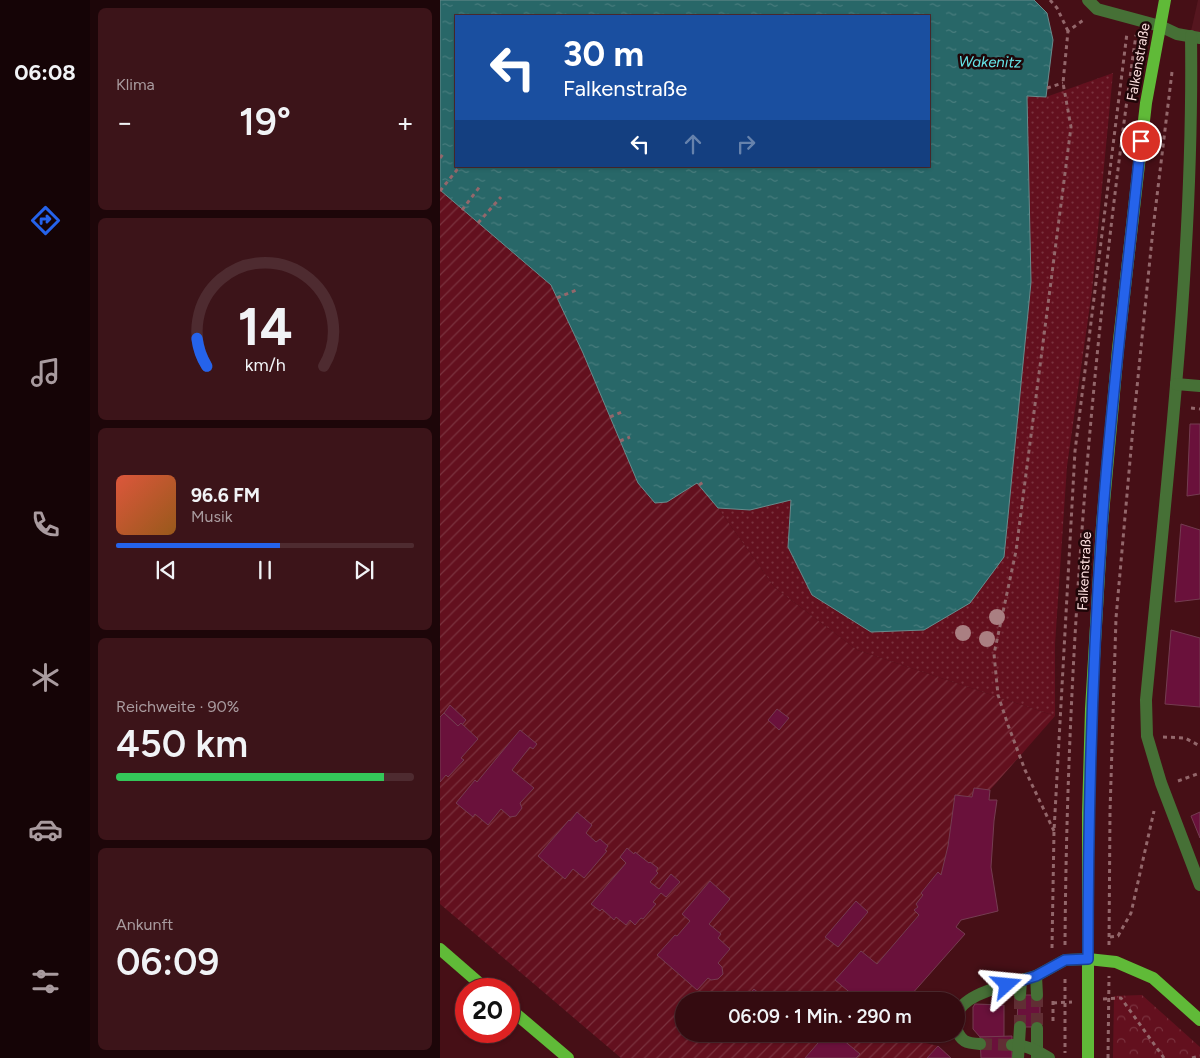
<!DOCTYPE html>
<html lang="de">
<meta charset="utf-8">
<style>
body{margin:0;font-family:Figtree,sans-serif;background:#3c1419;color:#f1f3f6;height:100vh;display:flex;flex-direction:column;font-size:19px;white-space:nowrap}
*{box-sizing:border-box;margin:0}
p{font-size:16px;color:#a99b9f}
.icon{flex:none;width:28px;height:28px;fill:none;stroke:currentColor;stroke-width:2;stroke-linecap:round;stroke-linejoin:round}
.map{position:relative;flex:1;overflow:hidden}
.sheet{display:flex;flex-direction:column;gap:8px;padding:8px;background:#1d0609;width:350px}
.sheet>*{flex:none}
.banner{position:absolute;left:15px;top:15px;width:475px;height:152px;border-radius:0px;box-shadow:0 1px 4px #0004,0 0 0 1px #4e2b30;background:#1a4fa0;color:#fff;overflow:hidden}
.speed{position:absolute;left:15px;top:978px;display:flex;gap:10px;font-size:25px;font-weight:700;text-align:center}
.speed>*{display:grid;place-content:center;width:65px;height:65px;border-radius:50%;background:#340b10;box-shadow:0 1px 4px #0004,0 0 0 1px #4e2b30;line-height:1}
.speed .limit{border:8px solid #d22;background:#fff;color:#111}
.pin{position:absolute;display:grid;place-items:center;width:42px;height:42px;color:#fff;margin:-21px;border:2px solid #fff;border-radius:50%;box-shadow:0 1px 5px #0007}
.me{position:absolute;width:55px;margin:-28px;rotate:72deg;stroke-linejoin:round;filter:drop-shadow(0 0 4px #0008)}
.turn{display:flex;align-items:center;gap:18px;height:105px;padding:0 25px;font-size:22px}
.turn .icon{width:65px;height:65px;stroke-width:2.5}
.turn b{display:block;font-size:35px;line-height:42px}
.lanes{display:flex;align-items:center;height:48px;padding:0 25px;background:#0003;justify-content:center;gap:25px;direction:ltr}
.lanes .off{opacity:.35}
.big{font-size:38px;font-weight:600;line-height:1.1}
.sheet .tile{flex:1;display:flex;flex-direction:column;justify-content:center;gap:8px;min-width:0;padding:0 18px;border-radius:8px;background:#3c1419}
.sheet .dial{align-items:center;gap:0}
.dial svg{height:130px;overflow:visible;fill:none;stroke:#4e2b30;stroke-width:7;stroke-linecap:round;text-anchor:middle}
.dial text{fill:#f1f3f6;stroke:none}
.song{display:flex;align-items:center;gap:15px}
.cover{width:60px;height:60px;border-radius:8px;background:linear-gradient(135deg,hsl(10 70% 55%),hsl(30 70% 35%))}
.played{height:5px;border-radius:2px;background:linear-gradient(90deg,#2563eb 55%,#4e2b30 55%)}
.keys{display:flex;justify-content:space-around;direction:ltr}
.heat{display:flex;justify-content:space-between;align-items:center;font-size:28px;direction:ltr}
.charge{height:8px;border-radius:4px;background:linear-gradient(90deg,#34c759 90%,#4e2b30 0)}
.trip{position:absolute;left:235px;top:992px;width:290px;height:50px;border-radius:25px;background:#340b10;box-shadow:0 1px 4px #0004,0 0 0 1px #4e2b30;font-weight:600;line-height:50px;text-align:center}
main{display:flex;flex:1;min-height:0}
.dock{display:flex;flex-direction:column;width:90px;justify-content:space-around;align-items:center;background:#150406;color:#a99b9f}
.dock .icon{width:35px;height:35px}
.dock .current{color:#2563eb}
.dock b{font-size:22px;color:#f1f3f6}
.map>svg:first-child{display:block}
.built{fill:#55161f}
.grass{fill:url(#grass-dots)}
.forest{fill:url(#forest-crowns)}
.garden{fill:url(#garden-furrows)}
.water{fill:url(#water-ripples);stroke:#688b8c;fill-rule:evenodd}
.building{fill:#6a113b;stroke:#753c51}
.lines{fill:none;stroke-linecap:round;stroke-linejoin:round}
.minor-tunnel{stroke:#612e34;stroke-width:12;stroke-dasharray:12 6;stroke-linecap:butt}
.path{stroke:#93676b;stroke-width:3;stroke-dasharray:4 4;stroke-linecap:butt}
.minor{stroke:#467036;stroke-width:12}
.major{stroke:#60ba38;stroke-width:12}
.tree{fill:#aa7f82}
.route-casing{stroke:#184099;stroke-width:12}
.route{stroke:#2563eb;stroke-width:9}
.labels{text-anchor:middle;stroke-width:5;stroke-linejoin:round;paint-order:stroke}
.street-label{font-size:14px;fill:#fddfdf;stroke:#1e0608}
.water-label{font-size:15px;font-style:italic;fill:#65e5e9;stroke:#1e0608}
</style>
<main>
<nav class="dock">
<b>06:08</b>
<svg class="icon current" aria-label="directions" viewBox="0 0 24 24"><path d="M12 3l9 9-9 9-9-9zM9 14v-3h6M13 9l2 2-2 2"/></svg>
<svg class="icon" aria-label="music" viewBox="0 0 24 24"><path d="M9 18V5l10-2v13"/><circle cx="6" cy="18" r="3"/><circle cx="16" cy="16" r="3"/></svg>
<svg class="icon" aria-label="phone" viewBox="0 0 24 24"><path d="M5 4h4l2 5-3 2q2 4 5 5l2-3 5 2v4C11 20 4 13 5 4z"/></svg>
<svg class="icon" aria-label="climate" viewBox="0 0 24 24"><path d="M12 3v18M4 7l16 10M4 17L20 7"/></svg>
<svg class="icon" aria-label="car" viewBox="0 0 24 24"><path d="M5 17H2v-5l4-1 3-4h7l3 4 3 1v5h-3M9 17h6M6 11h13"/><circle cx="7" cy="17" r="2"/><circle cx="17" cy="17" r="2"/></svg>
<svg class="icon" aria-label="filters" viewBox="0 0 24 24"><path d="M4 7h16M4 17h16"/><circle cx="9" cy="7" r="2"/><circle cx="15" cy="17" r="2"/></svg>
</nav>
<section class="sheet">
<div class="tile"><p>Klima</p>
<div class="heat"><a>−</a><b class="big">19°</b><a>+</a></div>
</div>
<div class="tile dial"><svg viewBox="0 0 100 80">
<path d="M14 69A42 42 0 1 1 86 69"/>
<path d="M14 69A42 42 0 0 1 8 52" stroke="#2563eb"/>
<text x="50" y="56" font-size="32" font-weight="700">14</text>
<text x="50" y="72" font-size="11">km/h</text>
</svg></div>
<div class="tile">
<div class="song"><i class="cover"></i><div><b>96.6 FM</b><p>Musik</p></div></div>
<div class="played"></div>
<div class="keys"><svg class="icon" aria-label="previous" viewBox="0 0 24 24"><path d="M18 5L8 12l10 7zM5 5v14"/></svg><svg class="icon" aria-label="pause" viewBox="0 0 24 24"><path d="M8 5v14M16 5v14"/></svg><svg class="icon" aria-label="next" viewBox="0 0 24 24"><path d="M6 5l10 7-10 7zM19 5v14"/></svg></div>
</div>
<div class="tile"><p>Reichweite · 90%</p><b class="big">450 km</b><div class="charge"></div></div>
<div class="tile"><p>Ankunft</p><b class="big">06:09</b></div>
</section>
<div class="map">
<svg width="760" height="1058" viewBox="0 0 760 1058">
<defs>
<pattern id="grass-dots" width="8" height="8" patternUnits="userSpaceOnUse" patternTransform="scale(1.25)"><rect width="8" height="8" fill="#63101e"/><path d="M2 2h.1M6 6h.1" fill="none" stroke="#7a323e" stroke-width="1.8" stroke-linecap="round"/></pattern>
<pattern id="forest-crowns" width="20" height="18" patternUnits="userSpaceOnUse" patternTransform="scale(1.25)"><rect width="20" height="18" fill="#63101e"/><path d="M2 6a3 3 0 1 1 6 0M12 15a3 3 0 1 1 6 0" fill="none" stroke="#7a323e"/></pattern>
<pattern id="garden-furrows" width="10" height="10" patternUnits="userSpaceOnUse" patternTransform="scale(1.25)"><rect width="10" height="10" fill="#63101e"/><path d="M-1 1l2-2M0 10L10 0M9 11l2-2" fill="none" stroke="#7a323e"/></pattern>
<pattern id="water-ripples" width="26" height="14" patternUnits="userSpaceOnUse" patternTransform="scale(1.25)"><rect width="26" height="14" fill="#286768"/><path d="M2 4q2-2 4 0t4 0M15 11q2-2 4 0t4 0" fill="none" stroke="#487c7d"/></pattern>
</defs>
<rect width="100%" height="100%" fill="#460f16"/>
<polygon class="built" points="758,0 760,0 760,33 751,31"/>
<polygon class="grass" points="673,73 652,291 627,466 615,644 615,716 417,650 335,588 278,508 310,510 352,500 348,547 564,557 591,282 587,96 606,97"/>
<polygon class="forest" points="702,995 760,1047 760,1058 673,1058 674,996"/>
<polygon class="garden" points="0,190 111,285 143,353 198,483 227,502 257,483 278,508 335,588 417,650 615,716 550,790 534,789 532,797 515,795 508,846 501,875 498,873 481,893 483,895 476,904 478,907 474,910 479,915 437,964 421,951 396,979 420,1001 244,1001 244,1034 457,1034 461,1037 498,1046 487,1058 181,1058 0,904"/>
<path class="water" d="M0,0H594L607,13L613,40L606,97L587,96L591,282L564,557L530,603L484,630L431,632L372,595L348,547L351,500L310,510L278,508L257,483L227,502L215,503L198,483L143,353L111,285L0,190ZM16,16H489V166H16Z"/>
<g class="building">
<polygon points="750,424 760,424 760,494 747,496"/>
<polygon points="741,524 760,530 760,599 735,602"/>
<polygon points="731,630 760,638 760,707 725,704"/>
<polygon points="10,705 26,720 22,725 21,723 18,726 4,713"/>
<polygon points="337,709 349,718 339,730 328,720"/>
<polygon points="4,713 18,726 21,723 38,739 21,758 24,760 8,777 6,775 0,782 0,717"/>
<polygon points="80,730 97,744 93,749 90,747 72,770 94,788 80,803 82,808 76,816 70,817 61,809 48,825 35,814 33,817 16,803 35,780 37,782"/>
<polygon points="534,788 550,790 549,800 557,800 554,821 551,867 558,911 521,920 516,927 525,934 471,995 478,1001 420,1001 395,980 421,951 437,964 479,915 474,910 478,907 476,904 483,895 481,893 498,872 501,875 508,846 515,795 532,797"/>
<polygon points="137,812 152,825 146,833 156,842 160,839 168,846 165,850 167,851 144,878 133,869 125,879 98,856 129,820 130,821"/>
<polygon points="760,812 760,838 751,816"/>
<polygon points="187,848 194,854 195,852 209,863 210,862 218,868 216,871 218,873 210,882 219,889 231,874 240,882 226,897 221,893 213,902 216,904 203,919 201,918 195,925 190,920 186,925 176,917 174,920 162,909 160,911 151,904 186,863 180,857"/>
<polygon points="270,881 290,899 269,924 281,934 278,938 290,949 278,963 282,967 283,974 278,979 271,980 268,978 257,990 217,955 235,935 237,936 250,921 242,914"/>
<polygon points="416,901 428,912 398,947 385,937"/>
<polygon points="314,989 328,1001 303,1001"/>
<polygon points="578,995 600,995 600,1027 577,1027"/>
<polygon points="535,1004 564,1005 564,1037 540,1037 533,1029 533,1007"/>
<polygon points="305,1034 321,1034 314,1042"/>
<polygon points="370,1034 396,1034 420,1054 416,1058 365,1058 378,1043 369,1035"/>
<polygon points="572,1036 572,1058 541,1058 540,1037"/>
<polygon points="498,1046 511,1058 487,1058"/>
</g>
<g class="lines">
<g class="minor-tunnel">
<polyline points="597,995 597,1028"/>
<polyline points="580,1027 580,995"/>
<polyline points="540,1044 572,1045"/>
</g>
<g class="path">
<polyline points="610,0 617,8 628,31"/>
<polyline points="607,88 623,83"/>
<polyline points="0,158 3,154"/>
<polyline points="0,191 20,166"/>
<polyline points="22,210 41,185"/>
<polyline points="38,223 61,197"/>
<polyline points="117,298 139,289"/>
<polyline points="751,408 760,409"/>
<polyline points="170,417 182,412"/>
<polyline points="180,441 190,437"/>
<polyline points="259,485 265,481"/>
<polyline points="723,737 745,738 760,746"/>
<polyline points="738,781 760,773"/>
<polyline points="614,831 585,770 568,725 558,695 554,654 576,551 631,127 623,83 628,31 645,19"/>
<polyline points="670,937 678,936 691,913 714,811"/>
<path d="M625,945C627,641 653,336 696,35"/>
<polyline points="669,945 670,812 676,618 693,427 713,229 732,72"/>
<polyline points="612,948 614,831 635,451 687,33"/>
<polyline points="625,979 625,1053"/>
<polyline points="663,999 681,998 724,1058"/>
<polyline points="613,1001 613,1023"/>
<polyline points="613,1003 632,1002"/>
<polyline points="668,1058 669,976"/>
<polyline points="752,1058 760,1056"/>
</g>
<g class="minor">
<polyline points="648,0 657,9 720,26 737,34 760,38"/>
<path d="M751,36C754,258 727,479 706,700L707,736L721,783L760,885"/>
<polyline points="736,384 760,386"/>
<polyline points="596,976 597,995"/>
<polyline points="580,995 581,980 596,976 625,960 648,959"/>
<path d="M516,1016C523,994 561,987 581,980"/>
<path d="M516,1028C521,1042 526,1043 540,1044"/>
<polyline points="597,1028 597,1058"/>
<path d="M572,1045C585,1044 598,1051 609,1058"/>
<polyline points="578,1058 580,1027"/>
</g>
<g class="major">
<polyline points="0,949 46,989"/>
<polyline points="648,959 676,962 713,978 760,1020"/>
<polyline points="69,1008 128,1058"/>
<polyline points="648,1058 648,813 651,709 662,525 678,349 706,103 725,0"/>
</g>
</g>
<g class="tree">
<circle cx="557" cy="617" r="8"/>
<circle cx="523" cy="633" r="8"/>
<circle cx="547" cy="639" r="8"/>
</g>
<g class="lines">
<defs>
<path id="route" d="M567,985L596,976L625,960L648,959C648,814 652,670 662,526C671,397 688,269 701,141"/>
</defs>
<use href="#route" class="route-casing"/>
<use href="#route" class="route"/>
</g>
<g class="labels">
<g class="street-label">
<text transform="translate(698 62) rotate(-80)" y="5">Falkenstraße</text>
<text transform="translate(644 571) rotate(-87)" y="5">Falkenstraße</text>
</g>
<g class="water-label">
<text transform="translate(550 62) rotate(1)" y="5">Wakenitz</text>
</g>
</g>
</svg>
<div class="speed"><div class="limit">20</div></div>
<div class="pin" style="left:701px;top:141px;background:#d93025"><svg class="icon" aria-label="arrive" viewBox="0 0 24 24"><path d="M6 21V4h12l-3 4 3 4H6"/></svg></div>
<svg class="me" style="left:567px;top:985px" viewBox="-20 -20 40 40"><path d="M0-17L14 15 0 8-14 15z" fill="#2563eb" stroke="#fff" stroke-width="4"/></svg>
<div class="trip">06:09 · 1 Min. · 290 m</div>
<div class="banner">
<div class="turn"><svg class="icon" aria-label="left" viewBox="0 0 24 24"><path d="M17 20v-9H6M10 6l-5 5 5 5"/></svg><div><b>30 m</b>Falkenstraße</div></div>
<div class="lanes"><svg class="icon" aria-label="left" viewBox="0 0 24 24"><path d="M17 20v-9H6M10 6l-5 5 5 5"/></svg><svg class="icon off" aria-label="ahead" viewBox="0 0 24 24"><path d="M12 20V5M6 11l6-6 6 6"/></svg><svg class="icon off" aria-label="right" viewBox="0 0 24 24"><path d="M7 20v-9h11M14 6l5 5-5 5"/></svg></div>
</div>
</div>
</main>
